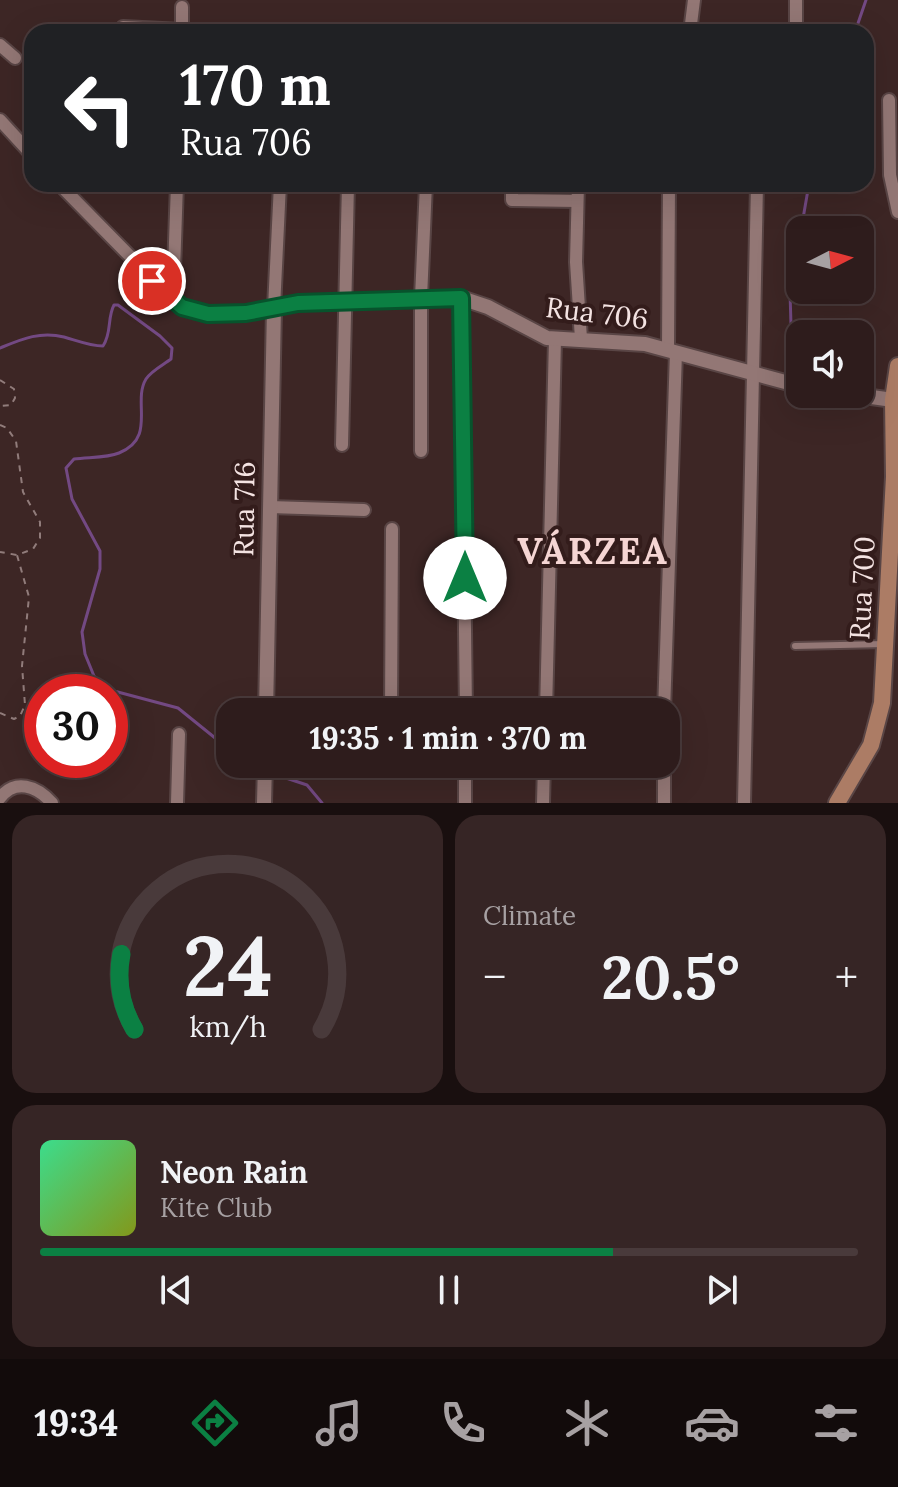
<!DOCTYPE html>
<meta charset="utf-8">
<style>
body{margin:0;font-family:Lora,serif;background:#362525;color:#f1f3f6;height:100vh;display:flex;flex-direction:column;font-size:30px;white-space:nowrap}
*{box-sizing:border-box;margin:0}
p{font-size:26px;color:#a7a1a3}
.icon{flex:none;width:44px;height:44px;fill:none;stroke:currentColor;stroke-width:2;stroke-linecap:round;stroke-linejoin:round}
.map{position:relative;height:803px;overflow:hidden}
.panel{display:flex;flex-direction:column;gap:12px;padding:12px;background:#190f0f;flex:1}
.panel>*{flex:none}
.hud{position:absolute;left:24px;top:24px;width:850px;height:168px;border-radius:24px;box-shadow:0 8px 32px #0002,0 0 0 2px #493a3b;background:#202124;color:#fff;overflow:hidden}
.needle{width:52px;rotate:84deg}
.controls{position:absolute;left:786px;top:216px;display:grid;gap:16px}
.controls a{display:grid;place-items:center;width:88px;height:88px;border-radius:16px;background:#2e1c1c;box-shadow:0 8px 32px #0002,0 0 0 2px #493a3b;font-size:40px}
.speed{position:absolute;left:24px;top:674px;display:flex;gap:16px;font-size:40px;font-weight:700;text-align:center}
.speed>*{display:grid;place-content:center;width:104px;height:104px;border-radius:50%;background:#2e1c1c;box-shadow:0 8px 32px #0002,0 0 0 2px #493a3b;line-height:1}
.speed .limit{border:12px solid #d22;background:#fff;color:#111}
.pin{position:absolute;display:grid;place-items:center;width:68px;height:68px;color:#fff;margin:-34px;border:4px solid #fff;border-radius:50%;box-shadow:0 2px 8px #0007}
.me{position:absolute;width:88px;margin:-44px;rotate:0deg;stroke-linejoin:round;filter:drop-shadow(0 0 6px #0008)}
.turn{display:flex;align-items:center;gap:28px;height:168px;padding:0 24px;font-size:36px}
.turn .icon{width:104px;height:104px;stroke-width:2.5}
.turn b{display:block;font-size:56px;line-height:68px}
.big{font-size:60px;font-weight:700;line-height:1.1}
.panel .widget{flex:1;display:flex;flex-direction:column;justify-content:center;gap:12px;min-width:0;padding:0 28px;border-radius:24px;background:#362525}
.panel .dial{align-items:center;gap:0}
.dial svg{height:208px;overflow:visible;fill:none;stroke:#493a3b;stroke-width:7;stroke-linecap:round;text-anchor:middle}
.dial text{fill:#f1f3f6;stroke:none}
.song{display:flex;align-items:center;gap:24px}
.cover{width:96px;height:96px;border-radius:12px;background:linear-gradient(135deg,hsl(150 70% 55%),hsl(70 70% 35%))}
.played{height:8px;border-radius:4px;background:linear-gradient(90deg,#0b8043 70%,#493a3b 70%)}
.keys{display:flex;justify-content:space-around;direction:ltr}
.heat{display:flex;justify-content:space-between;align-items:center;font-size:44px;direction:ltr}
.panel .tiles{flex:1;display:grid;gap:12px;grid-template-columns:1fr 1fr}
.widget:last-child{grid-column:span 2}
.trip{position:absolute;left:216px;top:698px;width:464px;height:80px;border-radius:24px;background:#2e1c1c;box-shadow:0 8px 32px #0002,0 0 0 2px #493a3b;font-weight:700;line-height:80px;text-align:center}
.menu{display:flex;height:128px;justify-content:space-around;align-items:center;background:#120b0b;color:#a7a1a3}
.menu .icon{width:56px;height:56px}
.menu .active{color:#0b8043}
.menu b{font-size:36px;color:#f1f3f6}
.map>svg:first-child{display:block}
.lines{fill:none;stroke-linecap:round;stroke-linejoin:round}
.stream{stroke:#734983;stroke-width:3}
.service-casing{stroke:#594545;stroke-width:10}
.minor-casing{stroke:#594545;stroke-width:16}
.tertiary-casing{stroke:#594545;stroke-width:18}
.secondary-casing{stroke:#594545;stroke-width:20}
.path{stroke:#917c7b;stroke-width:2;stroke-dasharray:6 6;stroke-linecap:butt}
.service{stroke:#937775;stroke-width:6}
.minor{stroke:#937775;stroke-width:12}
.tertiary{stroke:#937775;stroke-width:14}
.secondary{stroke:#ac7c65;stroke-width:16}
.route-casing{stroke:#07532c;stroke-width:20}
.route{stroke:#0b8043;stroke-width:14}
.labels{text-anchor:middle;stroke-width:8;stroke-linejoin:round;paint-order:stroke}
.street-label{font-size:28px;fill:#f4e3e2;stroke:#331c1b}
.district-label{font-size:36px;font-weight:bold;letter-spacing:2px;fill:#f5d5d3;stroke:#331c1b}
</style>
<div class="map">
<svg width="898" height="803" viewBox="0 0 898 803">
<rect width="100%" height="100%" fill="#3d2625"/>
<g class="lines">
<g class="stream">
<polyline points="855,32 866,0"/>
<polyline points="801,230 809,184"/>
<polyline points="791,325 790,292 800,234"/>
<path d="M0,348C22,339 40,331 64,337C78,341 90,346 103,346C112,333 107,318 114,305H118L160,336L172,348L171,359C163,365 151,371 146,379C132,402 157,438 119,453C107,458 88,457 74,459L66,468L72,499L100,551V569L82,632L85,654L94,676L106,688L114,691L178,708L230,750"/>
<polyline points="248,764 255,770"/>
<polyline points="280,776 307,785 322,803"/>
</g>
<defs>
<polyline id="service" points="795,646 885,644"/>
<g id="minor">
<polyline points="796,0 796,32"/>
<polyline points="123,27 182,30"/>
<polyline points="182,32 182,7"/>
<polyline points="690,32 694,0"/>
<polyline points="0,45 15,58"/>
<polyline points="889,100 890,175 898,212"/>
<polyline points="0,120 32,155"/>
<path d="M59,184L173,300C202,321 241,315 274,308L280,184"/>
<polyline points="512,184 512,200 577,201"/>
<polyline points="578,184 576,262 581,339"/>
<polyline points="461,298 466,712"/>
<polyline points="173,300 177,184"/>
<polyline points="668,349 669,184"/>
<polyline points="342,445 348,184"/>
<polyline points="421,451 421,298 426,184"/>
<polyline points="270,507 364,510"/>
<polyline points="391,712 392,529"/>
<polyline points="546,712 555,339"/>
<polyline points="664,712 676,352"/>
<path d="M0,798C15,778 37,786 52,803"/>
<polyline points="177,803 179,734"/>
<polyline points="465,803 465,764"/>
<polyline points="543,803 544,764"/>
<polyline points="664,803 664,764"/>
<polyline points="744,803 757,184"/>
</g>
<g id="tertiary">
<polyline points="850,394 893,400"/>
<polyline points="266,712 274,308 298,303 461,298 488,307 547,338 645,344 800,386"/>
<polyline points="264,803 265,764"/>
</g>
<polyline id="secondary" points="837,803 871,745 882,703 894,477 893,400 898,366"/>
</defs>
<use href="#service" class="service-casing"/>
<use href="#minor" class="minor-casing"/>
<use href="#tertiary" class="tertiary-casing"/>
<use href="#secondary" class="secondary-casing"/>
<g class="path">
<polyline points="0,380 14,389 15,398 11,405 0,406"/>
<polyline points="0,425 7,428 16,441 23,492 40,522 40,538 33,549 17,555 0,552"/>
<polyline points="0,713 14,719 20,716 25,705 22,666 29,597 17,555"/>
</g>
<use href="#service" class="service"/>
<use href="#minor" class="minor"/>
<use href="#tertiary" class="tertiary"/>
<use href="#secondary" class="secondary"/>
</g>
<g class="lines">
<defs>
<polyline id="route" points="152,281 182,307 208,314 246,313 298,303 461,298 465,578"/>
</defs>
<use href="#route" class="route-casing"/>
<use href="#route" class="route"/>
</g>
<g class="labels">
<g class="street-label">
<text transform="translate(597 313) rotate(7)" y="10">Rua 706</text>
<text transform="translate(244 509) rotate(-89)" y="10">Rua 716</text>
<text transform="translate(862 588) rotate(-87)" y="10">Rua 700</text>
</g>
<g class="district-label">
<text x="593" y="564">VÁRZEA</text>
</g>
</g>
</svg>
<div class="controls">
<a><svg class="needle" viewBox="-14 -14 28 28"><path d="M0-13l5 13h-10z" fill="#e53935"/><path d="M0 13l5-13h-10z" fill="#a7a1a3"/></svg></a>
<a><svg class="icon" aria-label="sound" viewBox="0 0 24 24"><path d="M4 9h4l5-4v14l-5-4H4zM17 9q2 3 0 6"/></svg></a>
</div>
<div class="speed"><div class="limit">30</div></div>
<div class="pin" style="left:152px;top:281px;background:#d93025"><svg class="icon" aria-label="arrive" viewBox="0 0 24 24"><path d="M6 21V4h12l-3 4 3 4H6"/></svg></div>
<svg class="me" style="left:465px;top:578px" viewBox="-20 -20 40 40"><circle r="19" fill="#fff"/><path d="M0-13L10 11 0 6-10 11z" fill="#0b8043"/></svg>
<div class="trip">19:35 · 1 min · 370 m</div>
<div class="hud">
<div class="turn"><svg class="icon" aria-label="left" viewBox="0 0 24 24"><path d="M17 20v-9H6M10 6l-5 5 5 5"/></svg><div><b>170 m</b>Rua 706</div></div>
</div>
</div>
<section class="panel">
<div class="tiles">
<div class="widget dial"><svg viewBox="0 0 100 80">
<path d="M14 69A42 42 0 1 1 86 69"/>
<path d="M14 69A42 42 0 0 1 9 40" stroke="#0b8043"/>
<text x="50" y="56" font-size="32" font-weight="700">24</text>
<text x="50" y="72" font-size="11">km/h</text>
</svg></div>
<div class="widget"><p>Climate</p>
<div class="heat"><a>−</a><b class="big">20.5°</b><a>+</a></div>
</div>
<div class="widget">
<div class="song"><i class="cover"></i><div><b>Neon Rain</b><p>Kite Club</p></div></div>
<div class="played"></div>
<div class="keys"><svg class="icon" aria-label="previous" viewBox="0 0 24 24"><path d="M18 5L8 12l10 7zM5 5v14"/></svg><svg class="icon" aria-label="pause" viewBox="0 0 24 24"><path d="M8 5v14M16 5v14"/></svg><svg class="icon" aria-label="next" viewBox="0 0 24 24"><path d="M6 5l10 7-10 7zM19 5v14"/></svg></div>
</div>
</div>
</section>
<nav class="menu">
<b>19:34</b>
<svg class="icon active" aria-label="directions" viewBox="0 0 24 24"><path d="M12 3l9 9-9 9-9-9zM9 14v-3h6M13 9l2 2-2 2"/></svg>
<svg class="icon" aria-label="music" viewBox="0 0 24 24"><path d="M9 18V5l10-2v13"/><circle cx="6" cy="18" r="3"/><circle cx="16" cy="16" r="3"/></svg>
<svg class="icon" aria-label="phone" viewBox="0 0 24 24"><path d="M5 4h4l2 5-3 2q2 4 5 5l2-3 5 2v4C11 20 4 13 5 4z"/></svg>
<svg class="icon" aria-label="climate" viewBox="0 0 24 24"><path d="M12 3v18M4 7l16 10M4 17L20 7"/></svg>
<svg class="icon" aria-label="car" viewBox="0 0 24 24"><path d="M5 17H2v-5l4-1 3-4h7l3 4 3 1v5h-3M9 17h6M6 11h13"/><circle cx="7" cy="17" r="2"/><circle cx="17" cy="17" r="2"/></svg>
<svg class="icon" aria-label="filters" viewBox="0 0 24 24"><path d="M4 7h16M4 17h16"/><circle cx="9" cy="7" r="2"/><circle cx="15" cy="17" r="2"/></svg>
</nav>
